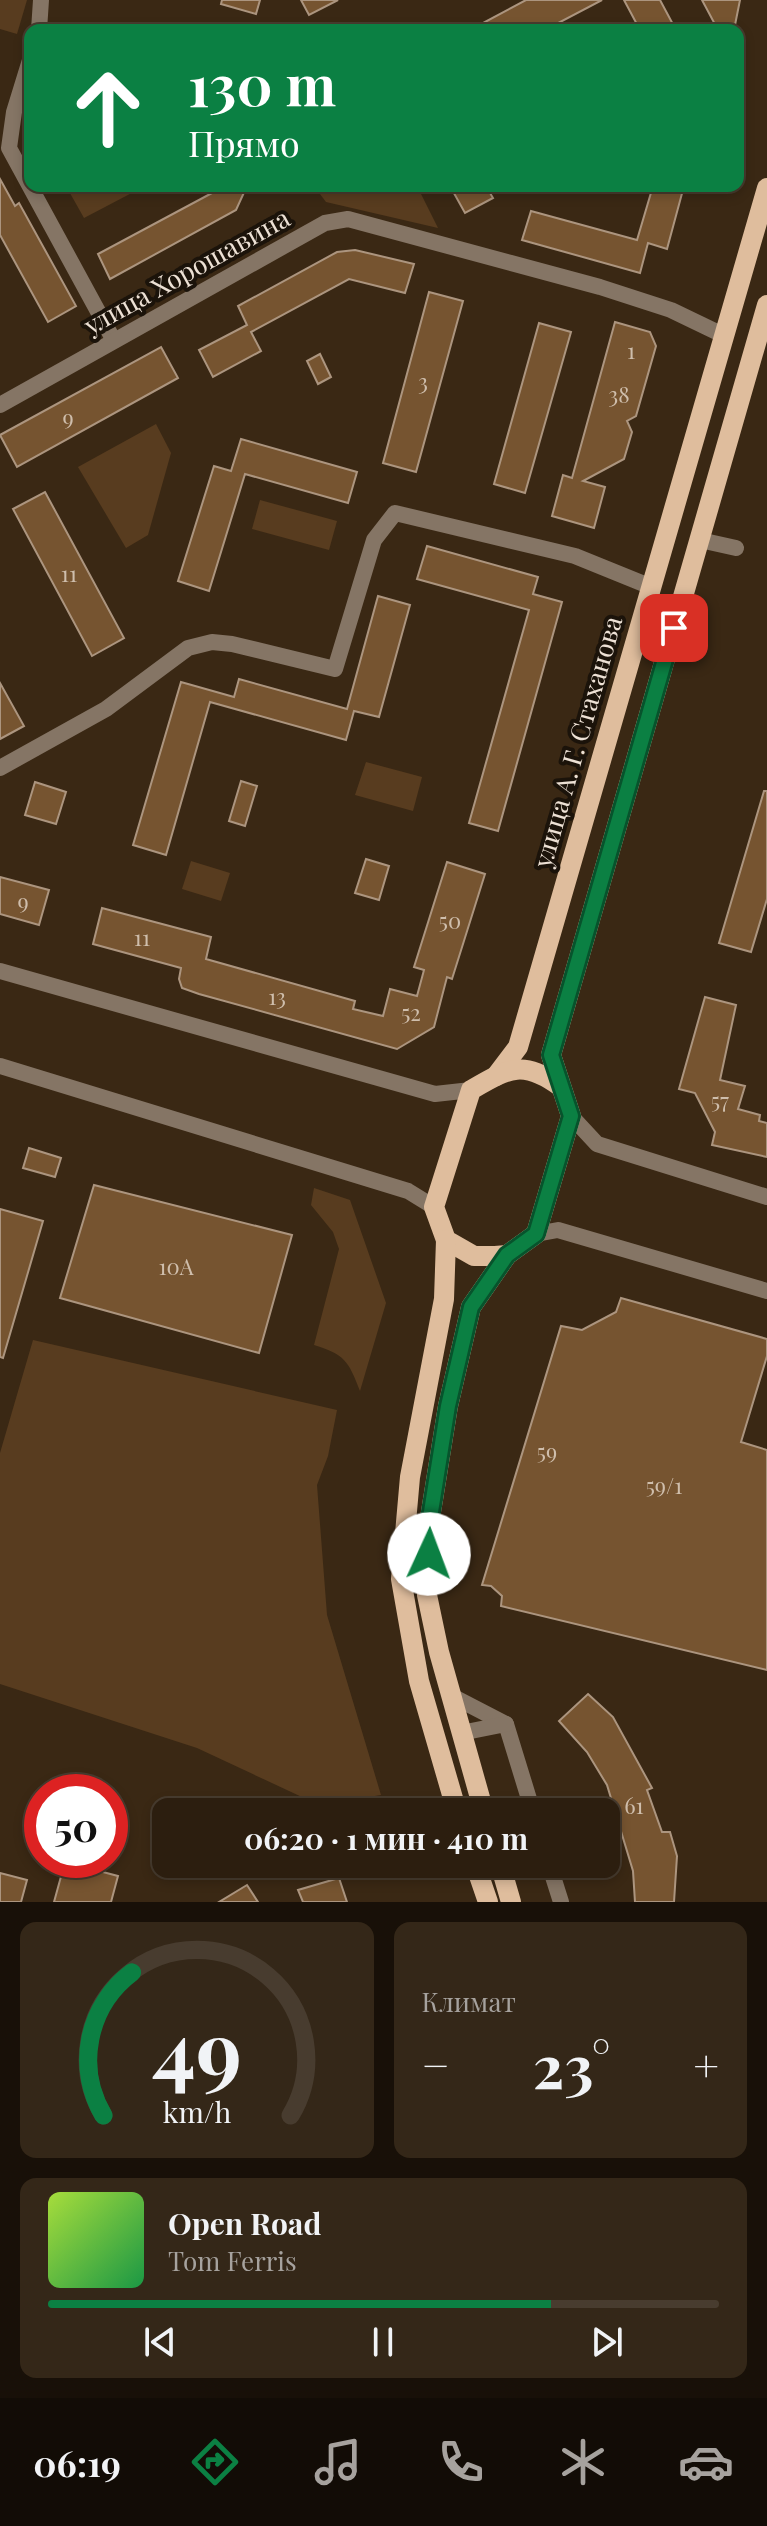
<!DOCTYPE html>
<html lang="ru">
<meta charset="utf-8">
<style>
body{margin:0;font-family:"Playfair Display",serif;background:#342718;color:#f1f3f6;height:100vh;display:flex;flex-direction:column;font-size:30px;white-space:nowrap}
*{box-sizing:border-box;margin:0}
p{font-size:26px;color:#a6a29e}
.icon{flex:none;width:44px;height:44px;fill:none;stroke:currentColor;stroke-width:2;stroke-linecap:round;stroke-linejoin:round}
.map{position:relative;height:1902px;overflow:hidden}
.drawer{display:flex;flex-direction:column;gap:20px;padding:20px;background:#181008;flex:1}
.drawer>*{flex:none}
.top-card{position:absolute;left:24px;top:24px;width:720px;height:168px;border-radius:16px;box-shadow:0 4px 12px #0003,0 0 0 2px #483c2f;background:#0b8043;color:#fff;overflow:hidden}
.speed{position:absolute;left:24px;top:1774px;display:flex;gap:16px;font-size:40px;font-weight:700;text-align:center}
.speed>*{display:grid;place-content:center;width:104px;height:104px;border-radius:50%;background:#2c1e0f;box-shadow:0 4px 12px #0003,0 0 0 2px #483c2f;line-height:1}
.speed .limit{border:12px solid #d22;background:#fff;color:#111}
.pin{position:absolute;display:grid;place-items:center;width:68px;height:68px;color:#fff;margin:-34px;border-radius:16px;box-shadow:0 4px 12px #0006}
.me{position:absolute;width:88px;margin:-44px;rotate:2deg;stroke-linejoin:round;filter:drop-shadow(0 0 6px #0008)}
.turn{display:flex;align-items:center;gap:28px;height:168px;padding:0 32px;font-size:36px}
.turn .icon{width:104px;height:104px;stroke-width:2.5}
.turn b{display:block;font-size:56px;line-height:68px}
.big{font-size:60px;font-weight:700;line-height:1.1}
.drawer .card{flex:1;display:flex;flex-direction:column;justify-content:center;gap:12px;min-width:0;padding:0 28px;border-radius:16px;background:#342718}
.drawer .dial{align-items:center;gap:0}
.dial svg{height:208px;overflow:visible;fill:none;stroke:#483c2f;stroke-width:7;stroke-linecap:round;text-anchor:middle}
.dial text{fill:#f1f3f6;stroke:none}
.song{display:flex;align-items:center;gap:24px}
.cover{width:96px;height:96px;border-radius:12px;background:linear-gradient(135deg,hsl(80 70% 55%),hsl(140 70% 35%))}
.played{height:8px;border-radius:4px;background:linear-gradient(90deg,#0b8043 75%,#483c2f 75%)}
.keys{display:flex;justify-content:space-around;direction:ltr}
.heat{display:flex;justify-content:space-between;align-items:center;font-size:44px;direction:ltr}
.drawer .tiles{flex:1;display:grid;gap:20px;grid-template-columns:1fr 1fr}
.card:last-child{grid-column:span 2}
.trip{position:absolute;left:152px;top:1798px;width:468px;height:80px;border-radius:16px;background:#2c1e0f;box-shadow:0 4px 12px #0003,0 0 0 2px #483c2f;font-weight:700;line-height:80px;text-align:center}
.menu{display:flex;height:128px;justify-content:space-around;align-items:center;background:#120c06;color:#a6a29e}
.menu .icon{width:56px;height:56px}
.menu .on{color:#0b8043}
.menu b{font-size:36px;color:#f1f3f6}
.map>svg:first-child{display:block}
.green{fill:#583c1f}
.building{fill:#765430;stroke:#ac957f;stroke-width:2}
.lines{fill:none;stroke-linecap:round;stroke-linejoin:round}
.minor{stroke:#857565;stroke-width:16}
.major{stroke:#dfbd9d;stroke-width:20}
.route-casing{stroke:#07532c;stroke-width:20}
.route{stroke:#0b8043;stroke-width:14}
.labels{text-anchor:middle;stroke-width:8;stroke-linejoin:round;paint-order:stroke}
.number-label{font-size:22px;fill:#cfbeac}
.street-label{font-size:26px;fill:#ede1d5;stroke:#1b130a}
</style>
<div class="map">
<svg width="767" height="1902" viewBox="0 0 767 1902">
<rect width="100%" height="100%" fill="#3a2814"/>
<g class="green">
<polygon points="0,0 27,0 17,34 0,29"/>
<polygon points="66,186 145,186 84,218"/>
<polygon points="314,186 417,186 438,228 326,202"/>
<polygon points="156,424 171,453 148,535 126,548 78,467"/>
<polygon points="260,500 337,521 329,550 252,529"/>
<polygon points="366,762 422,777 413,811 355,795"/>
<polygon points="191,861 230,873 221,901 182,889"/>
<path d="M314,1188L350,1200L386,1303L360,1391C348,1360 345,1355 314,1345L339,1249L333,1232L311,1205Z"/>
<polygon points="33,1340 337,1410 328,1456 317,1485 327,1615 381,1795 319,1805 197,1748 0,1684 0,1453"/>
</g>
<g class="building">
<polygon points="222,0 260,0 256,14 221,4"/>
<polygon points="301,0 338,0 309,15"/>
<polygon points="526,0 602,0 545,30 470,30"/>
<polygon points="624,0 660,0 676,30 640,30"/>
<polygon points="702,0 740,0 734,30 718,30"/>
<polygon points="0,179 15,206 19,203 76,306 48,322 0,235"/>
<polygon points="208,186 247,186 236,210 110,279 98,254 212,193"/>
<polygon points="450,186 486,186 493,198 465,213"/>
<polygon points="653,186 684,186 667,249 648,243 640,273 522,240 531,211 637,240"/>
<polygon points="355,250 414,264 405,293 349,279 251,332 261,351 213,377 199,350 247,325 238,306 337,252"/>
<polygon points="429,292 463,301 416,472 383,463"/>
<polygon points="615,322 650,332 656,346 636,416 627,421 632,432 624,459 583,481 605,487 594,528 552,516 563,475 572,478"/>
<polygon points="539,323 571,332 525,493 494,484"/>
<polygon points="161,347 178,378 17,467 0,435"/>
<polygon points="320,354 331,377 318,384 307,361"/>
<polygon points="241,439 357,472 348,503 245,474 209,591 178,581 214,466 231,471"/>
<polygon points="45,492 124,638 92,656 13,509"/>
<polygon points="427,546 538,577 533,594 562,602 498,831 469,823 529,610 417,579"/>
<polygon points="378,596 410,605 379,717 354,711 346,740 210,702 166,855 133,845 181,682 234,697 239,679 347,709"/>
<polygon points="0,683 24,726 0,739"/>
<polygon points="241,781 257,786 245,826 229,821"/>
<polygon points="35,782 66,792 56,824 25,815"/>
<polygon points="764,791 767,791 767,899 751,952 719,943"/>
<polygon points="366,859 389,866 379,900 355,893"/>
<polygon points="447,862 485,874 452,979 447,977 434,1027 397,1049 199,994 182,988 179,979 181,968 93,944 102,908 211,937 206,959 355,1001 353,1009 383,1016 390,989 417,996 424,970 414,967"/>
<polygon points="0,877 49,890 39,925 0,914"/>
<polygon points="705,997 736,1005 720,1080 745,1086 738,1109 760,1115 759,1121 767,1123 767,1157 712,1145 715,1132 695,1093 679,1089"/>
<polygon points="29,1148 61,1158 55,1177 23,1168"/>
<polygon points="94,1185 292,1235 259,1353 60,1298"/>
<polygon points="0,1209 43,1221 3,1358 0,1357"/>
<polygon points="621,1298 767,1339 767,1356 741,1442 767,1450 767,1670 501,1606 502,1596 491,1586 482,1585 561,1326 582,1330 616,1312"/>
<polygon points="588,1694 613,1717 652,1788 647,1790 662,1832 670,1832 677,1856 674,1902 635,1902 633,1871 607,1785 587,1752 559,1721"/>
<polygon points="65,1862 118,1876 111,1902 54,1902"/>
<polygon points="0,1873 27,1880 21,1902 0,1902"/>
<polygon points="339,1878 347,1902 303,1902 298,1890"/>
<polygon points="247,1885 258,1902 219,1902"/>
</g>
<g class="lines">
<g class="minor">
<polyline points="39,30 41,0"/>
<polyline points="30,60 14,112 9,148 113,339"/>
<polyline points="0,405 325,223 348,219 600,287 671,310 725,336"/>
<polyline points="700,540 736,548"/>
<polyline points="0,768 106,709 188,648 212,642 232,644 335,669 374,540 395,513 575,556 649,586"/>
<polyline points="0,971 435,1094 471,1090"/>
<polyline points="0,1066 408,1191 434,1207"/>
<polyline points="571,1116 597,1144 767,1197"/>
<polyline points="536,1234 558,1230 767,1291"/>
<polyline points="450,1695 506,1724 533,1812"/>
<polyline points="461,1733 506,1724"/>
<polyline points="549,1864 561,1902"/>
</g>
<g class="major">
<polyline points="496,1076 518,1047 767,188"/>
<path d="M561,1087C523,1059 509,1068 471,1090L434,1207L446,1240L474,1256H495L507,1255L536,1234L571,1116L551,1055L767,305"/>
<polyline points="446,1240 444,1299 410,1477 401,1579 419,1681 457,1812"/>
<polyline points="484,1812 439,1652 427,1595 430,1518 448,1406 471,1307 507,1255"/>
<polyline points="475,1864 488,1902"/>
<polyline points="500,1864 511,1902"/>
</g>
</g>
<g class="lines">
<defs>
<polyline id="route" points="429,1554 430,1518 448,1406 471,1307 507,1255 536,1234 571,1116 551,1055 674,628"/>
</defs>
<use href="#route" class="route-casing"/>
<use href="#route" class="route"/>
</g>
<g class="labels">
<g class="number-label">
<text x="631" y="359">1</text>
<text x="423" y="390">3</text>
<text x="619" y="403">38</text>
<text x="68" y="426">9</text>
<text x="69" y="582">11</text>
<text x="23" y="910">9</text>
<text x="450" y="929">50</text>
<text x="142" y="946">11</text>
<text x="277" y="1005">13</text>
<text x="411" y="1021">52</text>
<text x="720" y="1109">57</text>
<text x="176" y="1275">10А</text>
<text x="547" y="1460">59</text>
<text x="664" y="1494">59/1</text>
<text x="634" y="1814">61</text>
</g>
<g class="street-label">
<text transform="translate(187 272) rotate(-29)" y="9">улица Хорошавина</text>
<text transform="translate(578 742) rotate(-74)" y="9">улица А. Г. Стаханова</text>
</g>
</g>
</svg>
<div class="speed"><div class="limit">50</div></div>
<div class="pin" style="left:674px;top:628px;background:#d93025"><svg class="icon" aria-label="arrive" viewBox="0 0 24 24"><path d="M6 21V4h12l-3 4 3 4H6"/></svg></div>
<svg class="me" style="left:429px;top:1554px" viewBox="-20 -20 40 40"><circle r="19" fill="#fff"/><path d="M0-13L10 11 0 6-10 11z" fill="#0b8043"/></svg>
<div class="trip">06:20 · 1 мин · 410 m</div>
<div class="top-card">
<div class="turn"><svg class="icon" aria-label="ahead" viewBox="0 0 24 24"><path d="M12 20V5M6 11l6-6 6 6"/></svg><div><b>130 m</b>Прямо</div></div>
</div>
</div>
<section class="drawer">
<div class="tiles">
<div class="card dial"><svg viewBox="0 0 100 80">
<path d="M14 69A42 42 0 1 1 86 69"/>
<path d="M14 69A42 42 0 0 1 25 14" stroke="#0b8043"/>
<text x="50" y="56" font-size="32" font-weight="700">49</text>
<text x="50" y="72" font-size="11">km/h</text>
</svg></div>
<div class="card"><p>Климат</p>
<div class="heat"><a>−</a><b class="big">23°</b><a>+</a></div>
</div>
<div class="card">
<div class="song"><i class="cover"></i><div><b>Open Road</b><p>Tom Ferris</p></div></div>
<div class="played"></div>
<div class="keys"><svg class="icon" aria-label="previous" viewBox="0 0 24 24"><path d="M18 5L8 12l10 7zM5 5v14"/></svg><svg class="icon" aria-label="pause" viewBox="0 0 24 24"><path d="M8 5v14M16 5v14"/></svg><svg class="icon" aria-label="next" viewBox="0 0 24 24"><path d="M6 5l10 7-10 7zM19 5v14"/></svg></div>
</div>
</div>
</section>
<nav class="menu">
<b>06:19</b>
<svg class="icon on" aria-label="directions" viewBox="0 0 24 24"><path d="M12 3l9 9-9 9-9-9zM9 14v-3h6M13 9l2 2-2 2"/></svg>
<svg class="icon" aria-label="music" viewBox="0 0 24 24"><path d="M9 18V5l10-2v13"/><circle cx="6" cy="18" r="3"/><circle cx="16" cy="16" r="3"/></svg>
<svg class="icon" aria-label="phone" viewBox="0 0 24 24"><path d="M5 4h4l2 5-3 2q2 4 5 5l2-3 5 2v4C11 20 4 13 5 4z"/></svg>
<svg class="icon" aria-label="climate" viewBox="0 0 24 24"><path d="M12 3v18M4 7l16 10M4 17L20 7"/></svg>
<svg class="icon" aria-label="car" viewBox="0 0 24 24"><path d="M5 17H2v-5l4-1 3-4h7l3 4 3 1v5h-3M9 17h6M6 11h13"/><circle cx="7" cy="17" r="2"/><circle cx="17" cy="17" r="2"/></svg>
</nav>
